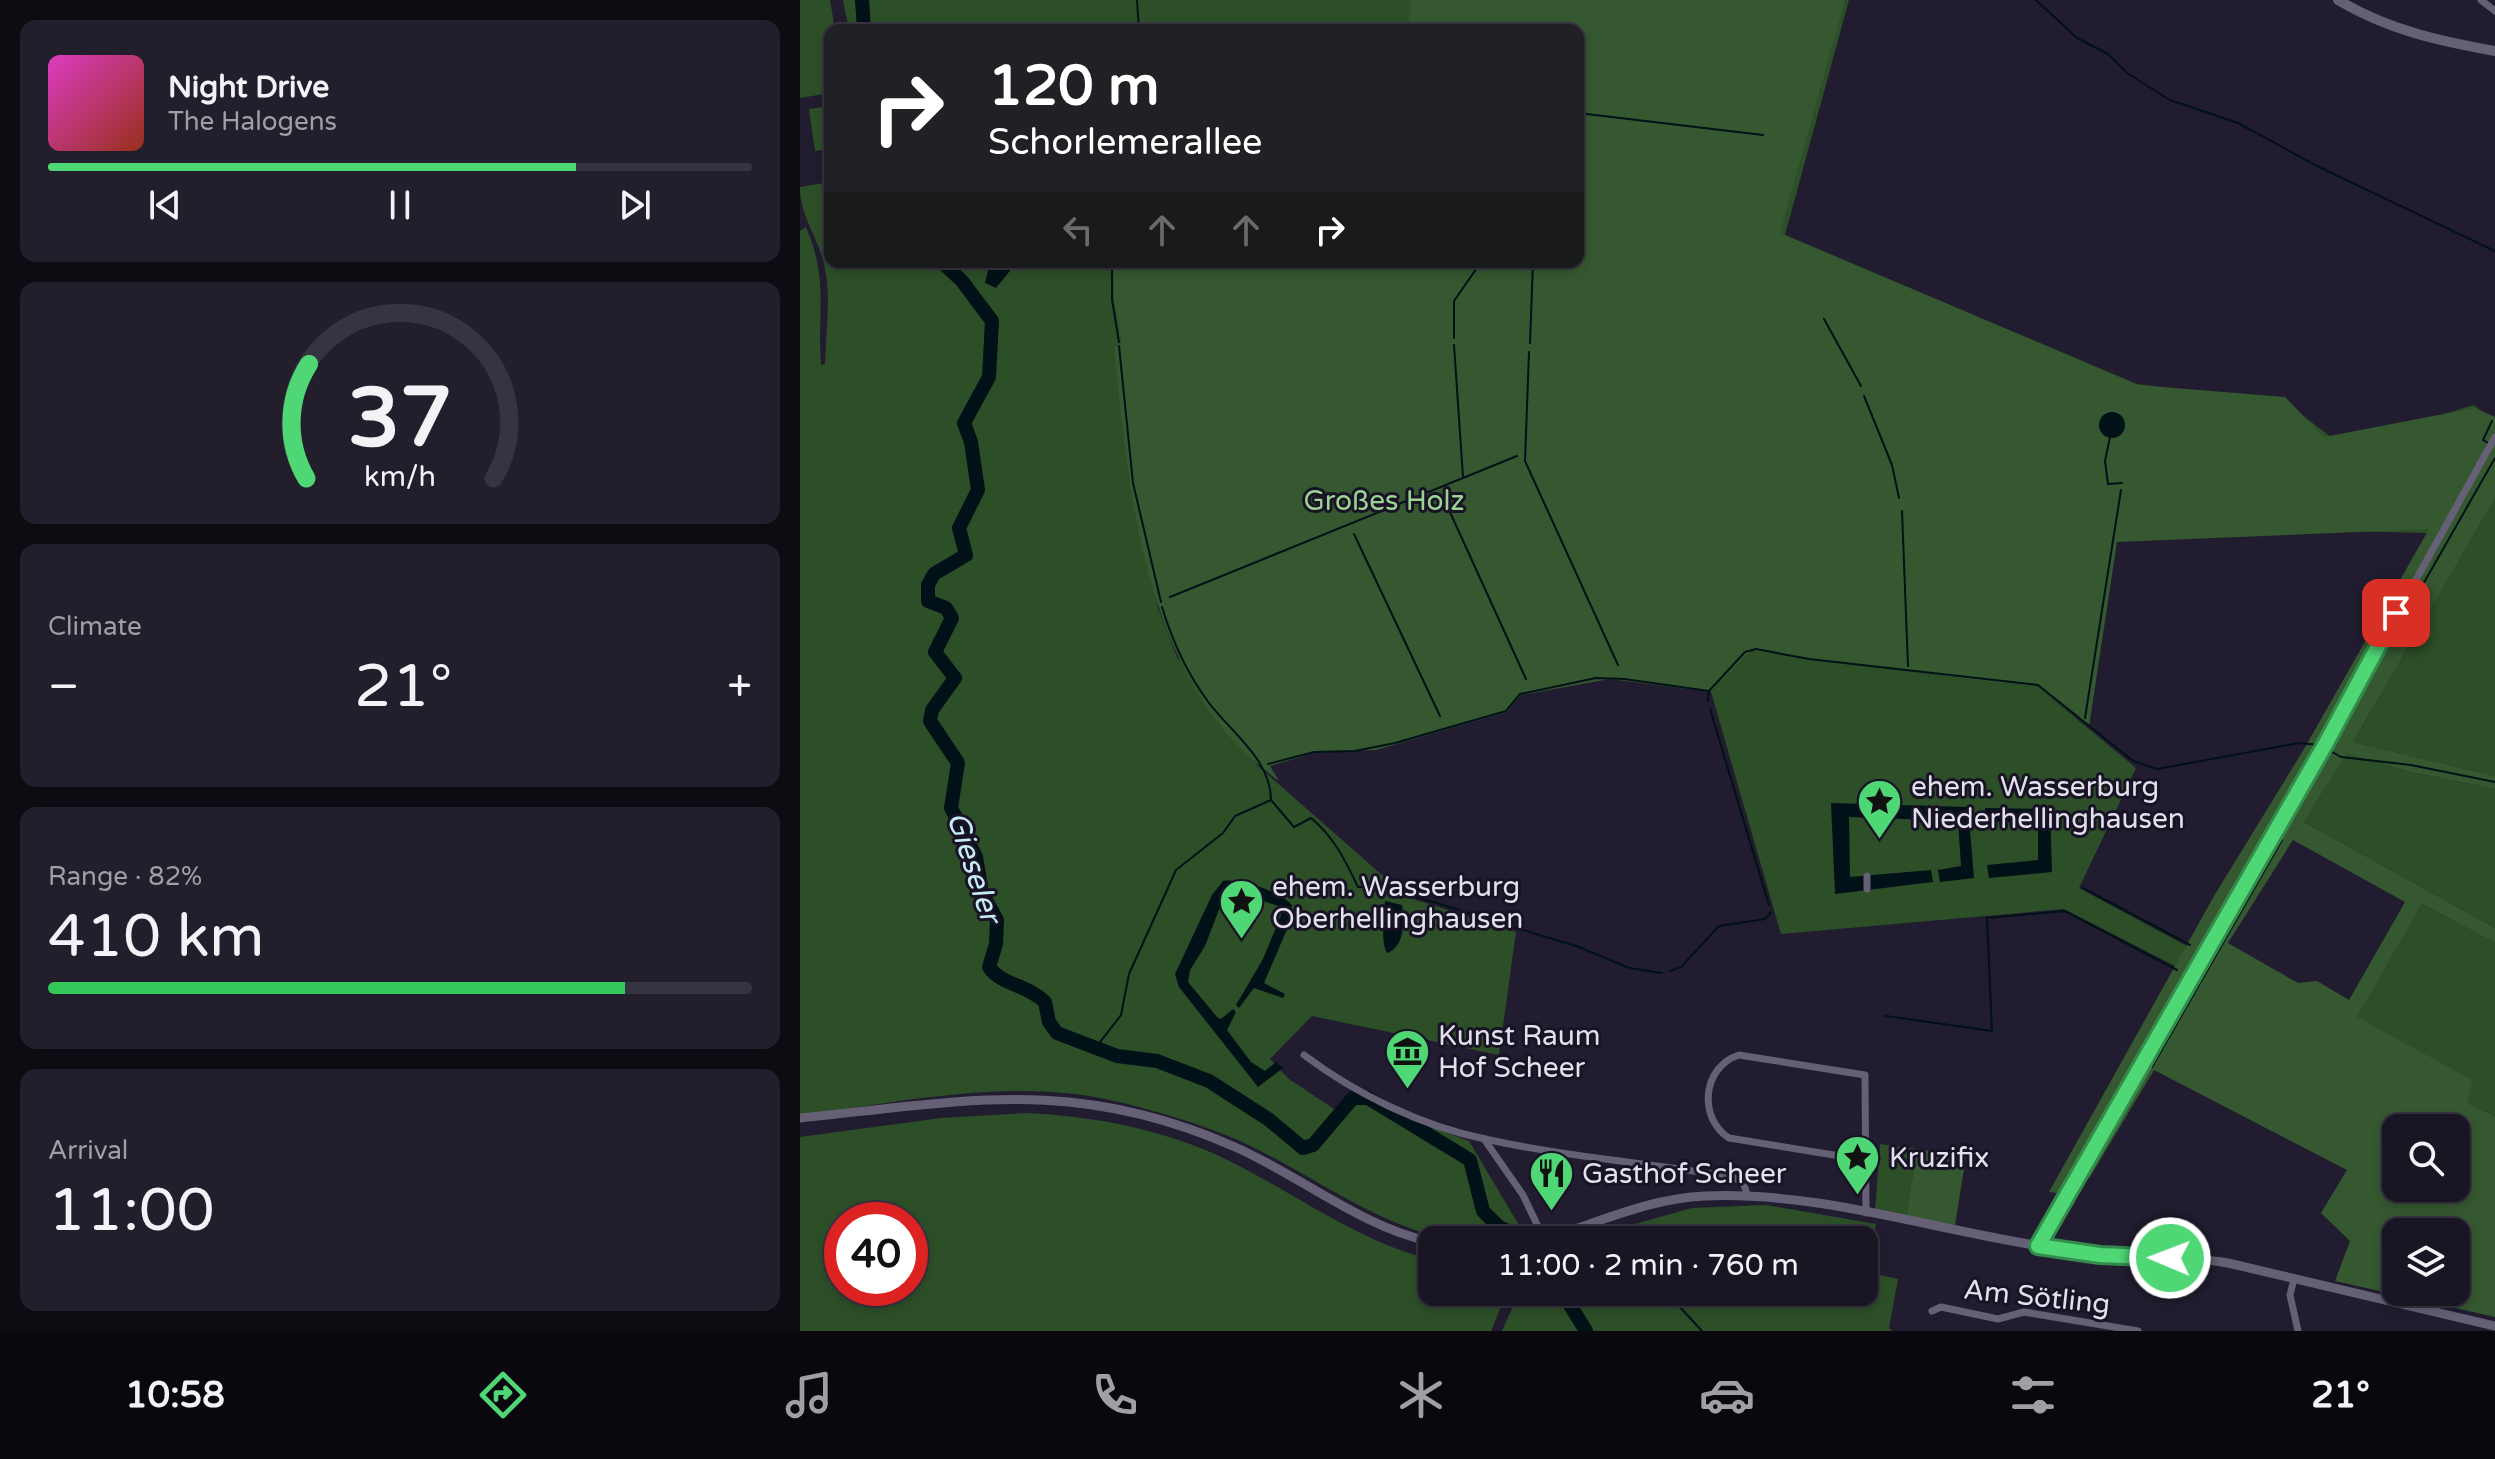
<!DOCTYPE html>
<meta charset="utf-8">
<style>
body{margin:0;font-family:"Varela Round",sans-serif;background:#221e2b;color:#f1f3f6;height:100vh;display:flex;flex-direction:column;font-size:30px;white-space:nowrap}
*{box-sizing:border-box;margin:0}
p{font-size:26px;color:#9f9fa6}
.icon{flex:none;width:44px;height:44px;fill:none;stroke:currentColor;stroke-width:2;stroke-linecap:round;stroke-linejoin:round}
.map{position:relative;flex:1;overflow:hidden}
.panel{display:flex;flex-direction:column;gap:20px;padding:20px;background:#0e0c13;width:800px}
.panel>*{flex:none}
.banner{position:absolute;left:24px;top:24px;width:760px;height:244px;border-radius:16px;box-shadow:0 4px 12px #0003,0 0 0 2px #373441;background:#202124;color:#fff;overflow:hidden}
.buttons{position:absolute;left:1582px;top:1114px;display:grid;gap:16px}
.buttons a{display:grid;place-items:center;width:88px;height:88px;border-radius:16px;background:#191523;box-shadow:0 4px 12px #0003,0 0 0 2px #373441;font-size:40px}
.speed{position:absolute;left:24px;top:1202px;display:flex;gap:16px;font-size:40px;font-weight:700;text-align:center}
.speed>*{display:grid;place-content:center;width:104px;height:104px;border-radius:50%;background:#191523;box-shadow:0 4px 12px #0003,0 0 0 2px #373441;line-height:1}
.speed .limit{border:12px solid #d22;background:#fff;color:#111}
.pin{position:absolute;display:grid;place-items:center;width:68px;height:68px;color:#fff;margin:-34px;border-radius:16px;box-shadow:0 4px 12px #0006}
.me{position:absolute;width:88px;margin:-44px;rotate:271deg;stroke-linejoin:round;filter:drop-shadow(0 0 6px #0008)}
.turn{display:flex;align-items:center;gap:28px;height:168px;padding:0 32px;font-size:36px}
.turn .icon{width:104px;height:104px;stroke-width:2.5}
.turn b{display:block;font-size:56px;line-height:68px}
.lanes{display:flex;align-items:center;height:76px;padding:0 32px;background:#0003;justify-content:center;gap:40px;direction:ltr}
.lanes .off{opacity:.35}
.big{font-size:60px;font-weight:600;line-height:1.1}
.panel .tile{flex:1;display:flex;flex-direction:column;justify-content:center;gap:12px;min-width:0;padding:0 28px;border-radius:16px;background:#221e2b}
.panel .dial{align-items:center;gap:0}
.dial svg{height:208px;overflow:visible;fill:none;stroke:#373441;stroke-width:7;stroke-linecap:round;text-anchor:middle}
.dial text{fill:#f1f3f6;stroke:none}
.song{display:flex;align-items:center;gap:24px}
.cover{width:96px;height:96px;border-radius:12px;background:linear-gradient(135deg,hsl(310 70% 55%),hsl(10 70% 35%))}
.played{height:8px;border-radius:4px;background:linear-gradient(90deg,#4fd675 75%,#373441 75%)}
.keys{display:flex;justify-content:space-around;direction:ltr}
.heat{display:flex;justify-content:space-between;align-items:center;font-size:44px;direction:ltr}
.charge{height:12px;border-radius:6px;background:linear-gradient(90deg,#34c759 82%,#373441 0)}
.trip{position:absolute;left:618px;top:1226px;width:460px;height:80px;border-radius:16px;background:#191523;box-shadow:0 4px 12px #0003,0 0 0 2px #373441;font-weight:600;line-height:80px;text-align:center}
.tabs{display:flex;height:128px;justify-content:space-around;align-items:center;background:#0a080e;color:#9f9fa6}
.tabs .icon{width:56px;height:56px}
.tabs .on{color:#4fd675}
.tabs b{font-size:36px;color:#f1f3f6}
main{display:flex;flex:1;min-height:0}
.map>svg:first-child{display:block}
.green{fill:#2d4f28;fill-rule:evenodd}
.forest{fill:#355830;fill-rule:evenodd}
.water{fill:#001117}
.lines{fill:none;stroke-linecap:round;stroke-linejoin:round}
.stream{stroke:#001117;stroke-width:2}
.river{stroke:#001117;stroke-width:14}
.minor{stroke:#666076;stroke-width:7}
.tertiary{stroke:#666076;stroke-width:9}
.secondary{stroke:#666076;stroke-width:10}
.route-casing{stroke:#338b4c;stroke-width:20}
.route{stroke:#4fd675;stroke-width:14}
.labels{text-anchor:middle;stroke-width:6;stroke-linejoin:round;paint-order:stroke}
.park-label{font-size:28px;fill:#9cd393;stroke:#181325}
.poi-label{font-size:28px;fill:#e3e0ed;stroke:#181325;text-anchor:start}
.street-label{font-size:28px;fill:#e3e0ed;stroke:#181325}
.water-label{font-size:30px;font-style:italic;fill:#c6ebf7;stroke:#181325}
</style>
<main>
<section class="panel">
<div class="tile">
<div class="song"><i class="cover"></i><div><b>Night Drive</b><p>The Halogens</p></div></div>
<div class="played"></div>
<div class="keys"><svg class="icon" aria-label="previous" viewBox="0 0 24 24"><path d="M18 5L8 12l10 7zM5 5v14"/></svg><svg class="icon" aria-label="pause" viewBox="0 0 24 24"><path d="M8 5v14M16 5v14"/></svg><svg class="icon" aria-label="next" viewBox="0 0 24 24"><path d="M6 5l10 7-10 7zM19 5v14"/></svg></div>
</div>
<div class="tile dial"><svg viewBox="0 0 100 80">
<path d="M14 69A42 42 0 1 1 86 69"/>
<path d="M14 69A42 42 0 0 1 15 25" stroke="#4fd675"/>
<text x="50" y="56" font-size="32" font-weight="700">37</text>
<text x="50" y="72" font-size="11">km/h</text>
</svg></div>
<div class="tile"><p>Climate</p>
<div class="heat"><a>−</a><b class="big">21°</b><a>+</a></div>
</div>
<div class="tile"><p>Range · 82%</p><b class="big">410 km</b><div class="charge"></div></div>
<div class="tile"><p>Arrival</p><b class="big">11:00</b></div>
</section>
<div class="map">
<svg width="1695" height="1331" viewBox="0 0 1695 1331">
<rect width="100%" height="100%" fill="#211c2f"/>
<g class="green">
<polygon points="0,0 30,0 35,30 30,30 30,93 0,98"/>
<path d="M43,0H1049L985,235L1337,384L1485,402L1531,437L1621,421L1674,405L1688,417L1630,533L1534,531L1315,541L1248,682L327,464L358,608L377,657L458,766L607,897L716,932L699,1055L512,1016L470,1059L489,1079L537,1111L554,1094L567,1096L604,1117L669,1141L726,1237C616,1262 533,1183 440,1141C401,1124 360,1112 319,1102C215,1076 104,1102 0,1115V231L6,227C29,280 17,312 21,365L25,364C26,333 31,299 25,269C20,239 0,218 0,187L30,182V262H190L188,266L200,278L213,267L228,262H778V30H49Z"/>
<polygon points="30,106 30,149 15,151 9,109"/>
<polygon points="1695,499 1695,776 1553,742"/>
<polygon points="951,651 1188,682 1237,686 1336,768 1279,888 1387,946 1375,966 1264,909 981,934 911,692"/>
<polygon points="1547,754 1610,772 1695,789 1695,928 1504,822"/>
<polygon points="1622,904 1695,943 1695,1116 1667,1103 1556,1018"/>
<path d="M226,1113C292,1116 356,1128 417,1155C490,1189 553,1240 632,1260V1292H707L691,1331H0V1137L141,1118ZM110,1220V1288H42V1220Z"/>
<polygon points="1080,1144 1117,1149 1106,1217 1075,1211"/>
<polygon points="966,1205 1076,1224 1067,1272 1098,1279 1089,1328 1092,1331 702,1331 719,1292 1064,1292 1064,1240 778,1240 892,1208"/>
</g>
<g class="forest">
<path d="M611,0H1045L980,233L1338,385L1485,397L1524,437L1675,408L1695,417V499L1553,742L1695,776V789L1610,772L1547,754L1504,822L1695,928V943L1622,904L1557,1017L1672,1080L1667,1103L1695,1116V1317L1535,1281L1550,1241L1521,1213L1547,1170L1354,1070L1290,1177L1265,1194L1249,1192L1414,896L1504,749L1629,529L1317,542L1289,727L1237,686L1188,682L951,651L911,692L810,679L721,695L707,712L576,750L514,753L470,766L479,781C344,684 330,500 314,348L322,342L314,299V262H778V30H608ZM1493,840L1605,902L1549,1000L1517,981L1498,983L1428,943ZM1596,1128H1656V1188H1596ZM1596,1232H1656V1292H1596Z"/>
<polygon points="1117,1149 1166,1157 1155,1225 1106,1217"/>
</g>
<g class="water">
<polygon points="190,262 228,262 213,267 196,288 185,283"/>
<circle cx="1312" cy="425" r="13"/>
<polygon points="1031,803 1168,807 1174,878 1140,882 1138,870 1161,866 1158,821 1049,817 1050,877 1131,870 1133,882 1035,894"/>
<polygon points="1185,808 1250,809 1252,872 1189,878 1187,865 1238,860 1238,824 1186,821"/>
<path d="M423,881C441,878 480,892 492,905L488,927L464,983L485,994L483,998L454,988L439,1008L436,1005L463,959L484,908L427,889L405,946L390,970L388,982L417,1017L421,1019L433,1009L436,1012L427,1030L451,1062L465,1071L476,1062L483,1068L458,1087L379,987L375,974L412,895Z"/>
<path d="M585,901L602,905C604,922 605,947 587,953C580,940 585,915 585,901Z"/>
</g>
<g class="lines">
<g class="stream">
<polyline points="337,0 339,30"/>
<polyline points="1236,0 1277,38 1308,54 1327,73 1370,100 1438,123 1517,166 1695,251"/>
<polyline points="778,113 963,135"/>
<polyline points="312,262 312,299 319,342"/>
<polyline points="180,303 181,299"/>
<polyline points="1024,319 1061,386"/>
<polyline points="654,338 654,301 681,262"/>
<polyline points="730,343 733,262"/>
<polyline points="654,345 663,477"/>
<polyline points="319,346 333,483 361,602"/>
<polyline points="729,352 725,461 818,665"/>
<polyline points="1064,396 1092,465 1099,498"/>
<polyline points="1310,437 1305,461 1308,484 1322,483"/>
<polyline points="1688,443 1683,440 1692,421"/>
<polyline points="644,499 726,679"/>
<polyline points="1102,511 1108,666"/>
<polyline points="554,534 640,716"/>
<polyline points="370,597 717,456"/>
<path d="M362,607C372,640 388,675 409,703C432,733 471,760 471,800"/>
<polyline points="908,701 909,691 945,652 956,649 1009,659 1238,685 1333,761 1357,769 1499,743 1519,745"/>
<polyline points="910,709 969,905"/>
<polyline points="1285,718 1321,490"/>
<polyline points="1525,748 1541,757 1611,765 1695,782"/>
<polyline points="468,764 514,752 555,751 595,743 706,711 720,694 796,678 824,679 909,691"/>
<polyline points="1500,800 1695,458"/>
<polyline points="1485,830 1498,804"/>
<polyline points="1283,888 1390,945"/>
<polyline points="664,912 779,947 829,968 862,973"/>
<polyline points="870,971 881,967 919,926 965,919 971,912"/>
<polyline points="1086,1016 1192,1031 1187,918 1265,911 1377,970"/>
<path d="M297,1046L321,1015L329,974L376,870L423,833L435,816L471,800L494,827L511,818C534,837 545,860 558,887H582L660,910"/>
<polyline points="1352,1067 1482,840"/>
<polyline points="791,1240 792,1240"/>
<polyline points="866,1292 902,1331"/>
</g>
<g class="river">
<polyline points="62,0 64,30"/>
<path d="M142,262L162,281L192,321L189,377L164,423L171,442L178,490L159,528L166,555L134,574L128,585V601L146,608L152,618L135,652L155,678L132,710L130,721L158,763L151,808L176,857L182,893L197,920L196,944L189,967C201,985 226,984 245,1002L249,1022L257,1033L317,1056L357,1061L409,1081L468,1119L503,1148L513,1145L553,1098H568L670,1160L683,1211L699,1227L728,1240"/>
<polyline points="762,1292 786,1331"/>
</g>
<g class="minor">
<polyline points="1681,0 1695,11"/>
<polyline points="1067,889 1067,876"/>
<path d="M504,1055C556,1094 621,1126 685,1139C766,1157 851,1163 932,1177L943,1182L948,1197"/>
<polyline points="684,1139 723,1195 744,1239"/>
<path d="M1065,1160L929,1138C898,1118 902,1067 939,1055L1065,1075L1066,1213"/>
<polyline points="1238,1246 1520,753 1695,437"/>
<polyline points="1494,1279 1490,1295 1498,1331"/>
<polyline points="1132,1311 1141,1307 1198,1319 1224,1312 1338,1331"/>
</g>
<g class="tertiary">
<path d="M0,1118C165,1101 276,1076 435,1147C501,1176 561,1227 632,1242"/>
<path d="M742,1240C795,1224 849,1198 905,1196C1017,1191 1131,1229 1241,1246C1303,1257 1366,1253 1428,1263L1695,1326"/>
</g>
<path class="secondary" d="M1538,0C1588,30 1639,41 1695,51"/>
</g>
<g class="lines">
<defs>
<polyline id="route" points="1370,1258 1300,1255 1238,1246 1526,743 1596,613"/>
</defs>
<use href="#route" class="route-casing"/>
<use href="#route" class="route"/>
</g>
<defs>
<symbol id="sight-pin" viewBox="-11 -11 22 30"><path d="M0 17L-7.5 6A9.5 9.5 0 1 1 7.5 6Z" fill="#4fd675" stroke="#181325"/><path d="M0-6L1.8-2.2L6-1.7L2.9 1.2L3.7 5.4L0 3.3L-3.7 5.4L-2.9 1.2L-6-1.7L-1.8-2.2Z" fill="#111"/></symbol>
<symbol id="museum-pin" viewBox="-11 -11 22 30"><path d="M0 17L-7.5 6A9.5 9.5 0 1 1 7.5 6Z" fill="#4fd675" stroke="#181325"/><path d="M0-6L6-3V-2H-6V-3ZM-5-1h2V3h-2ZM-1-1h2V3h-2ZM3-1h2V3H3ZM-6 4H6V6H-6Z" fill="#111"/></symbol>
<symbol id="restaurant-pin" viewBox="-11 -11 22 30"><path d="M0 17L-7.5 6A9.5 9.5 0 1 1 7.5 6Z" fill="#4fd675" stroke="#181325"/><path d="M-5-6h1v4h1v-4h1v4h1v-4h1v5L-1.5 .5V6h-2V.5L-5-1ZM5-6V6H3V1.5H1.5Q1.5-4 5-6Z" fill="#111"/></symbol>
</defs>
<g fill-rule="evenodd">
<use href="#sight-pin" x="1054" y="776" width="51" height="69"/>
<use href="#sight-pin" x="416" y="876" width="51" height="69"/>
<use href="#museum-pin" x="582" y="1026" width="51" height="69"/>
<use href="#sight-pin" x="1032" y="1132" width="51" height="69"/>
<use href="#restaurant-pin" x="726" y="1148" width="51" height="69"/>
</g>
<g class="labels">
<g class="park-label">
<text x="584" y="510">Großes Holz</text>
</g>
<g class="poi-label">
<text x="1111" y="796">ehem. Wasserburg<tspan x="1111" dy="32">Niederhellinghausen</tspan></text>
<text x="472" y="896">ehem. Wasserburg<tspan x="472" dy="32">Oberhellinghausen</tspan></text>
<text x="638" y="1045">Kunst Raum<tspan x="638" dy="32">Hof Scheer</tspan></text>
<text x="1089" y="1167">Kruzifix</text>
<text x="782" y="1183">Gasthof Scheer</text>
</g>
<g class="street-label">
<text transform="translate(1237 1296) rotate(6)" y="10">Am Sötling</text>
</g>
<g class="water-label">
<text transform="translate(174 867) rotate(72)" y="10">Gieseler</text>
</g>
</g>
</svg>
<div class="buttons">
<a><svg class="icon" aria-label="search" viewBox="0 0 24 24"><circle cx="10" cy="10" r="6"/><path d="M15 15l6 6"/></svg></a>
<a><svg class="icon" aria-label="layers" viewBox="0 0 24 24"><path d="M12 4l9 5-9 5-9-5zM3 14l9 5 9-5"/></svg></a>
</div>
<div class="speed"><div class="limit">40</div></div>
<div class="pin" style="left:1596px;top:613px;background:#d93025"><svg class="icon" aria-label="arrive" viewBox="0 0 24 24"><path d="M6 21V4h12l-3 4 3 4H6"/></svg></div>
<svg class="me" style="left:1370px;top:1258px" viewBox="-20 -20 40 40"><circle r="17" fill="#4fd675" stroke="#fff" stroke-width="3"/><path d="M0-11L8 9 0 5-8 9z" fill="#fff"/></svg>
<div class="trip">11:00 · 2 min · 760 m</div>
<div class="banner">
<div class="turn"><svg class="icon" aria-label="right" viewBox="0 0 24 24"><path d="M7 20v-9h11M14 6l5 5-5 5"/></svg><div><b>120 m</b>Schorlemerallee</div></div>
<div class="lanes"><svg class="icon off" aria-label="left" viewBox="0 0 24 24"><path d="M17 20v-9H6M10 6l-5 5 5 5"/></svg><svg class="icon off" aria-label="ahead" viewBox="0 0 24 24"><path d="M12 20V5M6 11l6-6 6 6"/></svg><svg class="icon off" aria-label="ahead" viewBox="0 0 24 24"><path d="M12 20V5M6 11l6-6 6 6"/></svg><svg class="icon" aria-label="right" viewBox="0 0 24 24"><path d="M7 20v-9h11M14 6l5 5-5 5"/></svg></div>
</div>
</div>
</main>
<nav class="tabs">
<b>10:58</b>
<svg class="icon on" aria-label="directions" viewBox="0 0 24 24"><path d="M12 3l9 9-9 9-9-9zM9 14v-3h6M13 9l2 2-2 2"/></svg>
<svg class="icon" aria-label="music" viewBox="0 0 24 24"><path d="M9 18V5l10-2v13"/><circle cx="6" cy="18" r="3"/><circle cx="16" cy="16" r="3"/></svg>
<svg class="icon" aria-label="phone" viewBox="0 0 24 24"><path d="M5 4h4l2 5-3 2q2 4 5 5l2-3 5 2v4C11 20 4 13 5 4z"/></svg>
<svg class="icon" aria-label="climate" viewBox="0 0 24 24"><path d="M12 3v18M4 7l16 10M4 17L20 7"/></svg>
<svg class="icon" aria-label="car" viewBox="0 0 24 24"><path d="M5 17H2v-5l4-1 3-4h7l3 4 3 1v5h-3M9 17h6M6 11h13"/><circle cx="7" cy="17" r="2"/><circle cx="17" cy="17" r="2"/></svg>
<svg class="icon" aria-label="filters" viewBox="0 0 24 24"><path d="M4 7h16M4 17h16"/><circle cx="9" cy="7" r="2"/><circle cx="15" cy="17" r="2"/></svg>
<b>21°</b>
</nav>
